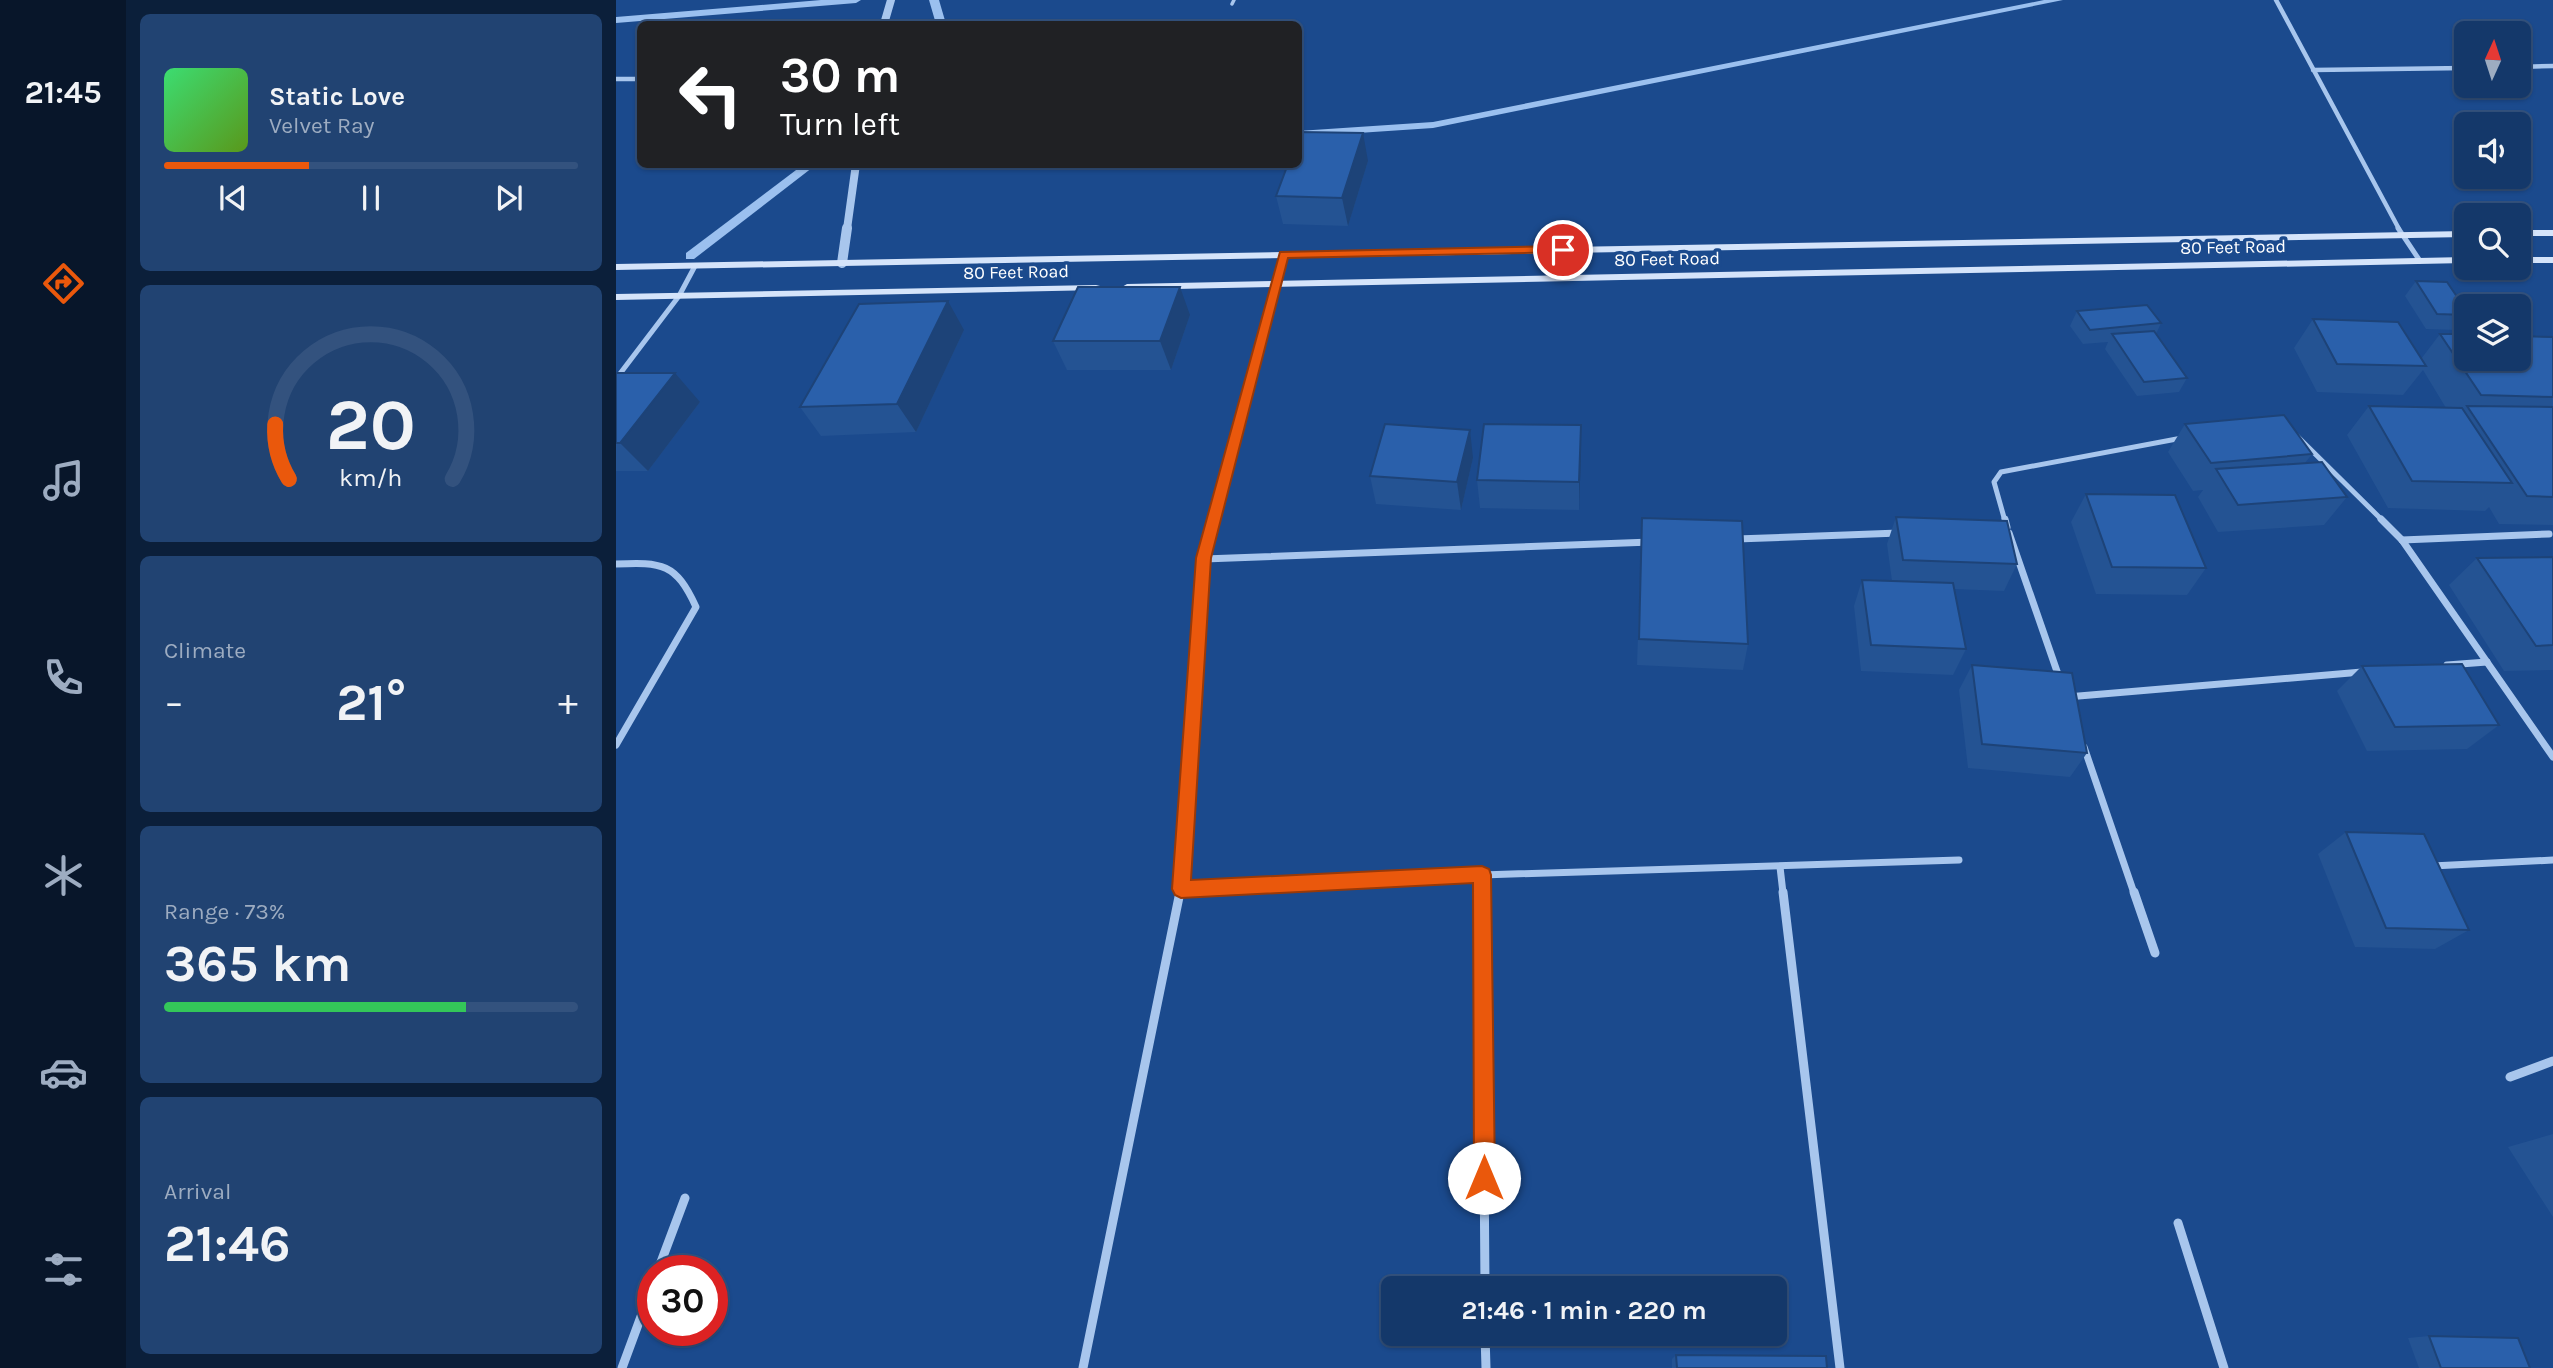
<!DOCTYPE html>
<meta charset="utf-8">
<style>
body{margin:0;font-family:Karla,sans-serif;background:#214372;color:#f1f3f6;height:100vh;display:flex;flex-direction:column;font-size:26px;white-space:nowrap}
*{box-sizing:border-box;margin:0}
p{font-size:23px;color:#9dacc1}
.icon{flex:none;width:38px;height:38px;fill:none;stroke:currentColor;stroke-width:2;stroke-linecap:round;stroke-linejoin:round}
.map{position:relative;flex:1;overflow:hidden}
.sheet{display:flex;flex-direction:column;gap:14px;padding:14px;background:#0b1f3a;width:490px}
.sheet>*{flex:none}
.guide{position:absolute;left:21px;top:21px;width:665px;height:147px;border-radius:10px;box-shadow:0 2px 5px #0004,0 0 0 2px #33527e;background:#202124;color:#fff;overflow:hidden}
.needle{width:46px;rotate:3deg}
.buttons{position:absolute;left:1838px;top:21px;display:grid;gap:14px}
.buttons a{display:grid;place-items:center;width:77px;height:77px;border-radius:10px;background:#14386a;box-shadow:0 2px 5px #0004,0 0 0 2px #33527e;font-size:35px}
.speed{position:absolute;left:21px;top:1255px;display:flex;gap:14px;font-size:35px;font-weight:700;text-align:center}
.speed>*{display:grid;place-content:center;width:91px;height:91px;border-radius:50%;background:#14386a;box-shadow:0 2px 5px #0004,0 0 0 2px #33527e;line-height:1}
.speed .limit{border:10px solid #d22;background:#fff;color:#111}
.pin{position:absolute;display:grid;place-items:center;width:60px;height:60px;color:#fff;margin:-30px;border:4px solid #fff;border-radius:50%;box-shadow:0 2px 7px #0007}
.me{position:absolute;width:77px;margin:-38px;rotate:0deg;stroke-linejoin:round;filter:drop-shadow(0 0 5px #0008)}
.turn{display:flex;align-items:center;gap:24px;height:147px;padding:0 28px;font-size:32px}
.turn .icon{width:91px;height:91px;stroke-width:2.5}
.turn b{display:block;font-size:49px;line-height:60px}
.big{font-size:52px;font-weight:700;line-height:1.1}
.sheet .tile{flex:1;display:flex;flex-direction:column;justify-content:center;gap:10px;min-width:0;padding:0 24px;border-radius:10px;background:#214372}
.sheet .dial{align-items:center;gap:0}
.dial svg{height:182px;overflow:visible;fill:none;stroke:#33527e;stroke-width:7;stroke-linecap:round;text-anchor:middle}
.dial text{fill:#f1f3f6;stroke:none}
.song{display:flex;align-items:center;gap:21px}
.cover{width:84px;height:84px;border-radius:10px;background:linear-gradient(135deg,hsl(140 70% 55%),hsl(90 70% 35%))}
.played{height:7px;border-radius:4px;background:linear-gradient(90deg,#ea580c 35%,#33527e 35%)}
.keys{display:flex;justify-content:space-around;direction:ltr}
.heat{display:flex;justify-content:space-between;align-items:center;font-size:38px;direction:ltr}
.charge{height:10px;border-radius:5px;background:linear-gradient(90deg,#34c759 73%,#33527e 0)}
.trip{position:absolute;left:765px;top:1276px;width:406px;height:70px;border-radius:10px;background:#14386a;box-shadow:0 2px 5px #0004,0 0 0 2px #33527e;font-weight:700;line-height:70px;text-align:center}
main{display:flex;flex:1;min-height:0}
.dock{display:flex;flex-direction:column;width:126px;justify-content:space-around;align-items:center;background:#08162a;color:#9dacc1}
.dock .icon{width:49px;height:49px}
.dock .selected{color:#ea580c}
.dock b{font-size:32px;color:#f1f3f6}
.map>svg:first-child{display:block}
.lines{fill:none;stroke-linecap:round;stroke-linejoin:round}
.stream{fill:#9bc0ef;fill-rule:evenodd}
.service{stroke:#a8c6ed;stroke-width:3.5}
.minor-far3{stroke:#a8c6ed;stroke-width:4.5}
.minor-far2{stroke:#a8c6ed;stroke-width:5}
.minor-far1{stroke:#a8c6ed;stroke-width:7}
.minor{stroke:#a8c6ed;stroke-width:9}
.tertiary-far1{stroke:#a8c6ed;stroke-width:8}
.tertiary{stroke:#a8c6ed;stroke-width:10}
.secondary{fill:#d5e4fa;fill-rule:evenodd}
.wall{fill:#245393}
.shaded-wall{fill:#1d4378}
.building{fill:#2a60ab;stroke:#1d4378;stroke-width:2}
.route{fill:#ea580c;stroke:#983908;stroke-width:2}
.labels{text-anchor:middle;stroke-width:7;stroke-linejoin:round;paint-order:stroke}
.far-street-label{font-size:18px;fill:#fff;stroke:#1b4a8d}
</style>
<main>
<nav class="dock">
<b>21:45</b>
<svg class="icon selected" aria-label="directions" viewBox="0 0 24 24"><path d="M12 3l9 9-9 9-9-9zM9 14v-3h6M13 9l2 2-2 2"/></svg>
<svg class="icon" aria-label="music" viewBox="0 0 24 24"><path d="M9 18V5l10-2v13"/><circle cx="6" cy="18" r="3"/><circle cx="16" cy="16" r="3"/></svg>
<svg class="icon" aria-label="phone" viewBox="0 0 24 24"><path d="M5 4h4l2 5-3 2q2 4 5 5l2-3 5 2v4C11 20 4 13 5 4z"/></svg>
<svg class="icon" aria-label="climate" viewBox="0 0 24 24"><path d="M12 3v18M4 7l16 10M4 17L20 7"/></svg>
<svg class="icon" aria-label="car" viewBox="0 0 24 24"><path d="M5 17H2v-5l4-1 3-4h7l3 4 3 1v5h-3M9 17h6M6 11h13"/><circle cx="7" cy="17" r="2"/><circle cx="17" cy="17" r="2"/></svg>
<svg class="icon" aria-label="filters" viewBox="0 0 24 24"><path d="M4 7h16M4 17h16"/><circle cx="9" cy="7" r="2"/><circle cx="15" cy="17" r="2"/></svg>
</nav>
<section class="sheet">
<div class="tile">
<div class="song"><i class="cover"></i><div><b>Static Love</b><p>Velvet Ray</p></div></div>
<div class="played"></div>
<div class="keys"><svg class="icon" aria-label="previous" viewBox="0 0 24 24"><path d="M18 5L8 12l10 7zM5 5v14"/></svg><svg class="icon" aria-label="pause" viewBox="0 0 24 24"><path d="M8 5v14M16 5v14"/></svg><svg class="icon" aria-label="next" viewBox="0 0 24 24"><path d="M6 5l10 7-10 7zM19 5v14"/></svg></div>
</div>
<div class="tile dial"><svg viewBox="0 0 100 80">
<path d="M14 69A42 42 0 1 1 86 69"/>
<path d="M14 69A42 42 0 0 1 8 45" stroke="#ea580c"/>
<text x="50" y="56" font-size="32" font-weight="700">20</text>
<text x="50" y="72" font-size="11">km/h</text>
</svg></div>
<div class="tile"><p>Climate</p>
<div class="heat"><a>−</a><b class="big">21°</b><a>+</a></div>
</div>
<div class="tile"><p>Range · 73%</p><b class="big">365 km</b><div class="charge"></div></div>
<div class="tile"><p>Arrival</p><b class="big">21:46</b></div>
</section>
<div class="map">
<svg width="1937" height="1368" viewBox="0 0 1937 1368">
<rect width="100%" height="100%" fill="#1b4a8d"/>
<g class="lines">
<g class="stream">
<polygon points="205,0 245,0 240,3 0,23 0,17"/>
<polygon points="313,0 323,0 330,24 320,24"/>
<polygon points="1428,0 1447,0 817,128 682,137 682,131 817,122"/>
<polygon points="188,164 201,164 78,259 70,259 70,253"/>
</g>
<polyline class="service" points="616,4 618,0"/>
<g class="minor-far3">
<polyline points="1660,0 1783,229"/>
<polyline points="1902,67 1937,66"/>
<polyline points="1697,70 1850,68"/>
<polyline points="0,79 24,79"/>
</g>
<g class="minor-far2">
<polyline points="1782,228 1804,261"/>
<polyline points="0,379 63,296 79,266"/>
<polyline points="1681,436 1767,521"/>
<polyline points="598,521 668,254"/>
<polyline points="1389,521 1378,482 1385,472 1566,438"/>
</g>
<g class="minor-far1">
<polyline points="1389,519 1391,527"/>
<polyline points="1765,519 1786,540 1937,757"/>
<polyline points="1393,533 1444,680"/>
<polyline points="1120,539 1283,533"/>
<polyline points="1786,540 1933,534"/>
<polyline points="588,559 1035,542"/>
<path d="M0,564C46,562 60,563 80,607L0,745"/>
<polyline points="1831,665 1871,662"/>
<polyline points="1451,697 1746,672"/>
<polyline points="1468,747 1518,893"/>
<polyline points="1816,866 1937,860"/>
<polyline points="1164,867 1167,893"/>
<polyline points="866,875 866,893"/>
<polyline points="565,889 866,875 1343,860"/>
<polyline points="564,893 588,559 598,519"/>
</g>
<g class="minor">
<polyline points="866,892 869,1288"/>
<polyline points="1167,892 1224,1368"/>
<polyline points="1518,892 1539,953"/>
<polyline points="1894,1077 1937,1061"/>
<polyline points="1562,1223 1608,1368"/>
<polyline points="42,1270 69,1198"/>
<polyline points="869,1334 870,1368"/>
<polyline points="6,1368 37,1284"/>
<polyline points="467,1368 564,892"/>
</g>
<g class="tertiary-far1">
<polyline points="268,24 275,0"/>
<polyline points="231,229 240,164"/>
</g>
<polyline class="tertiary" points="226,263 231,228"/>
<g class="secondary">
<rect x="1902" y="230" width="35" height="6"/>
<polygon points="1850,231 1850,237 0,270 0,264"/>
<polygon points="1850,257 1850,263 511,290 506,287 511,284"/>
<rect x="1902" y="257" width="35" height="6"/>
<polygon points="480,285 484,286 484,290 0,300 0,294"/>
</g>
</g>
<g class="wall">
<polygon points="752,161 732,226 667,224 660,196"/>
<polygon points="1800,281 1850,310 1850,320 1842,330 1810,329 1789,296"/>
<polygon points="1461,311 1545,323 1540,334 1571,378 1563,392 1521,396 1489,349 1492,342 1467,344 1454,326"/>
<polygon points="574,315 555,370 451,370 437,341"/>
<polygon points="1697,319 1805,359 1824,334 1937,337 1937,525 1883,524 1873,507 1869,511 1772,508 1731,435 1753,406 1830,408 1807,370 1787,395 1701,392 1678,348"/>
<polygon points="348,330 300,432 205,436 184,407"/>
<polygon points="0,373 84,402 32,471 0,471"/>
<polygon points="1569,424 1696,454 1689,463 1731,497 1708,525 1602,532 1582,497 1587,490 1577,491 1552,452"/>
<polygon points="965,425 963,510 864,508 861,480"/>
<polygon points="857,458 845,510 760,504 754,476"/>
<polygon points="1470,494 1590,568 1571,595 1480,594 1455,522"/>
<polygon points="1280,517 1401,564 1388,591 1338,589 1350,649 1337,675 1245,671 1238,606 1246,580 1276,581 1271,544"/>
<polygon points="1026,518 1132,644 1127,670 1021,665"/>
<polygon points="1937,557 1937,670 1888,671 1833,585 1861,558"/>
<polygon points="1356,665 1471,753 1454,777 1352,768 1343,690"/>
<polygon points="1746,666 1883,725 1851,749 1751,751 1721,691"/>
<polygon points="1730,832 1853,930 1819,949 1739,947 1702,854"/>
<polygon points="1937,1134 1937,1217 1892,1147"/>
<polygon points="1813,1336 1914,1368 1803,1368 1792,1338"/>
<polygon points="1060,1355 1211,1368 1056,1368 1056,1359"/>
</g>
<g class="shaded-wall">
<polygon points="747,133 752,161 732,226 726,198"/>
<polygon points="564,287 574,315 555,370 544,341"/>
<polygon points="332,301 348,330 300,432 281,404"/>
<polygon points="59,373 84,402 32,471 4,443"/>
<polygon points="965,425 965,453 963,510 963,482"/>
<polygon points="854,430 857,458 845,510 841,482"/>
</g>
<g class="building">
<polygon points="685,132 747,133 726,198 660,196 672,164 682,164 682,139"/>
<polygon points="1800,281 1831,282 1850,310 1850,315 1821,314"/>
<polygon points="462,287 564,287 544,341 437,341"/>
<polygon points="332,301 281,404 184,407 243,304"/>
<polygon points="1531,305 1545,323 1474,330 1461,311"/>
<polygon points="1697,319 1782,322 1810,366 1721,364"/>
<polygon points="1538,331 1571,378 1528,382 1496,334"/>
<polygon points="1824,334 1850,334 1850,359 1902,359 1902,336 1937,337 1937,397 1865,395"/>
<polygon points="0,373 59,373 4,443 0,443"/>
<polygon points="1753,406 1846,408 1896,483 1796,481"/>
<polygon points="1851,406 1937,407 1937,497 1911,496"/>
<polygon points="1668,415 1696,454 1595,463 1569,424"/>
<polygon points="769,424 854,430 841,482 754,476"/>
<polygon points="868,424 965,425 963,482 861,480"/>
<polygon points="1706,462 1731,497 1622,505 1600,469"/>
<polygon points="1470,494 1559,495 1590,568 1496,567"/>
<polygon points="1280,517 1391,521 1401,564 1287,560"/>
<polygon points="1026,518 1126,521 1132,644 1023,639"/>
<polygon points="1937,557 1937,645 1920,646 1861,558"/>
<polygon points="1246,580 1337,583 1350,649 1255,645"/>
<polygon points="1846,664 1883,725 1779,727 1746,666"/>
<polygon points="1356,665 1456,673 1471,753 1366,744"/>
<polygon points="1730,832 1808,834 1853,930 1770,928"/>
<polygon points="1813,1336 1902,1338 1914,1368 1825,1368"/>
<polygon points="1060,1355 1210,1356 1211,1368 1061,1368"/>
</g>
<polygon class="route" points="947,246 953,250 951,252 672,258 595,558 575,880 866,866 873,869 875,875 879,1178 876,1185 868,1188 861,1185 858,1178 857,883 565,898 559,895 556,889 580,558 664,252"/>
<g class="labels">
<g class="far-street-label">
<text transform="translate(1617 247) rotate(-1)" y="6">80 Feet Road</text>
<text transform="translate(1051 259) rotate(-1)" y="6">80 Feet Road</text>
<text transform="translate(400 272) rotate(-1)" y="6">80 Feet Road</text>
</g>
</g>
</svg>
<div class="buttons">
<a><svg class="needle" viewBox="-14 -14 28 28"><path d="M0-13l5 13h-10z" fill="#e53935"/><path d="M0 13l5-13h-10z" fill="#9dacc1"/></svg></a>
<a><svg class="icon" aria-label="sound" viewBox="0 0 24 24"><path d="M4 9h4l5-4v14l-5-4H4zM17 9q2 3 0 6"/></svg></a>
<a><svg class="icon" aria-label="search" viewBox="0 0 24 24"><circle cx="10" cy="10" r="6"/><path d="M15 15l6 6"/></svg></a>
<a><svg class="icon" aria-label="layers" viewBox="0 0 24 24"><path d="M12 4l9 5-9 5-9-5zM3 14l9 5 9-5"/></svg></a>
</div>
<div class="speed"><div class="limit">30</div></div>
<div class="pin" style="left:947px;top:250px;background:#d93025"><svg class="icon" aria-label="arrive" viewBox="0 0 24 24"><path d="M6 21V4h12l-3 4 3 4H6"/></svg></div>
<svg class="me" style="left:868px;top:1178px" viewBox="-20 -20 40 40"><circle r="19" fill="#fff"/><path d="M0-13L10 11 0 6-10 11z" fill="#ea580c"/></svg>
<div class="trip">21:46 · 1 min · 220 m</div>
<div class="guide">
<div class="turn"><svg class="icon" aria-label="left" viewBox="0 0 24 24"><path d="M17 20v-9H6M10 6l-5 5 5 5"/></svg><div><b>30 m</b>Turn left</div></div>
</div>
</div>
</main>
